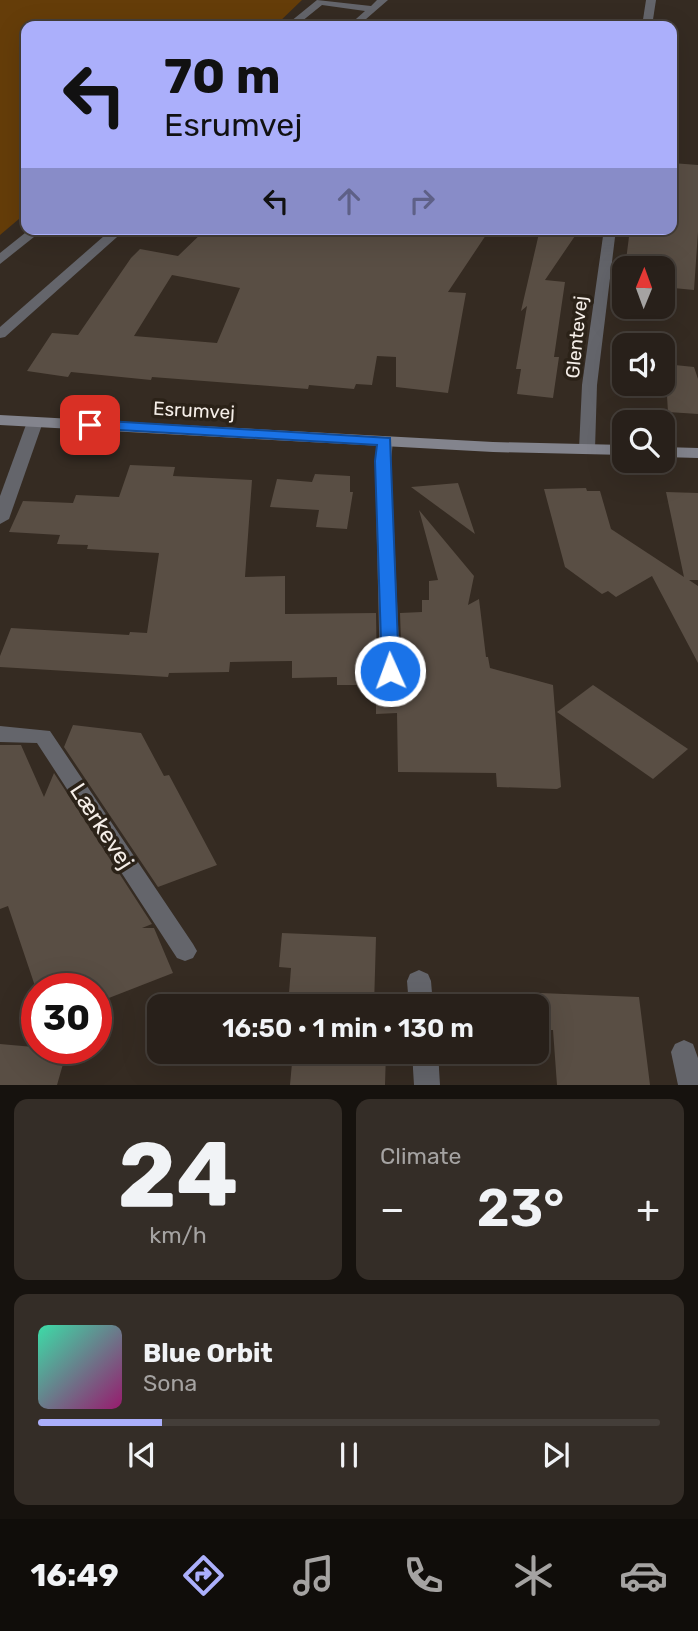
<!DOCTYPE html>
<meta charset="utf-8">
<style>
body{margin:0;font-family:Rubik,sans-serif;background:#342d27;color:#f1f3f6;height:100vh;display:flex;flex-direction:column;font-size:26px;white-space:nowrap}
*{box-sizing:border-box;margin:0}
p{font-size:23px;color:#a5a3a2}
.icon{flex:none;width:38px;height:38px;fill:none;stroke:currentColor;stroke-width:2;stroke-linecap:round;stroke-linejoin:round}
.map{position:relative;height:1085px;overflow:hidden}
.drawer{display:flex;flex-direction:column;gap:14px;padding:14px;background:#16120e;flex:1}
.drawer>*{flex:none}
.banner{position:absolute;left:21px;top:21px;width:656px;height:214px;border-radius:14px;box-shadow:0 7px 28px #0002,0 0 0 2px #443e39;background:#abaffb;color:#111;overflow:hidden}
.needle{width:46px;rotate:1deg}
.controls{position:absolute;left:612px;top:256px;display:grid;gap:14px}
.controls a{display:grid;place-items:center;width:63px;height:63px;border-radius:14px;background:#28201a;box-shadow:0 7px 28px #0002,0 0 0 2px #443e39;font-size:35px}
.speed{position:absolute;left:21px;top:973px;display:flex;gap:14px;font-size:35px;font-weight:700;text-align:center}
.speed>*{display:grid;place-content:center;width:91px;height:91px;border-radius:50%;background:#28201a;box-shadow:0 7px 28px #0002,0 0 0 2px #443e39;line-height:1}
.speed .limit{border:10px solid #d22;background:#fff;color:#111}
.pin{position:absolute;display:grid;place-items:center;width:60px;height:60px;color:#fff;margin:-30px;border-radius:14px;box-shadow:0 4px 10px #0006}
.me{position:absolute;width:77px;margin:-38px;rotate:358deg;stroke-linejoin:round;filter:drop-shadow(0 0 5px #0008)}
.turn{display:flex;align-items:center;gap:24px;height:147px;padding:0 28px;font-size:32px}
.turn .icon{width:91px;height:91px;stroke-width:2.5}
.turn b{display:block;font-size:49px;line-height:60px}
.lanes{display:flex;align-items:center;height:66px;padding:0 28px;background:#0003;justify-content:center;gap:35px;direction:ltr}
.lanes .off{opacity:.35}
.big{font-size:52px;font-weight:600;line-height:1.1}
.drawer .widget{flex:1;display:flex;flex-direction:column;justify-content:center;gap:10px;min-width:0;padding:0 24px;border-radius:14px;background:#342d27}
.drawer .dial{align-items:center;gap:0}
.dial b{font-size:91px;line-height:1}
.song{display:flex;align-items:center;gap:21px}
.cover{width:84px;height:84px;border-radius:10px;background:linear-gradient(135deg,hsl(160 70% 55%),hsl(320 70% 35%))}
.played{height:7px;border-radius:4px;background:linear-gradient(90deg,#abaffb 20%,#443e39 20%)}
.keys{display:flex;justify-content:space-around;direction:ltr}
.heat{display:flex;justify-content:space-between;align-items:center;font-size:38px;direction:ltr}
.drawer .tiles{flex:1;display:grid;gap:14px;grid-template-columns:1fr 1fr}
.widget:last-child{grid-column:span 2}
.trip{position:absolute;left:147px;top:994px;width:402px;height:70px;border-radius:14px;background:#28201a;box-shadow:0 7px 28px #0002,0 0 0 2px #443e39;font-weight:600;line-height:70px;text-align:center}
.tab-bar{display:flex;height:112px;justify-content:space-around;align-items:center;background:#100d0a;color:#a5a3a2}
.tab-bar .icon{width:49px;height:49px}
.tab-bar .active{color:#abaffb}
.tab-bar b{font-size:32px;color:#f1f3f6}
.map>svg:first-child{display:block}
.green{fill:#653d09}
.building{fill:#594e44;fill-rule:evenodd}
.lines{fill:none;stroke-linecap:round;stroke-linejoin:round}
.minor{fill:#64656b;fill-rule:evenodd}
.secondary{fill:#83848d;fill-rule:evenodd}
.route{fill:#1a73e8;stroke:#114b97;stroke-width:2}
.labels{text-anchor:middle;stroke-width:7;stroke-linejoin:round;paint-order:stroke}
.street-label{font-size:19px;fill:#f5eee8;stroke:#2b2218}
.near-street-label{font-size:23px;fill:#f5eee8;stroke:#2b2218}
</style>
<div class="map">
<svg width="698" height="1085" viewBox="0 0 698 1085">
<rect width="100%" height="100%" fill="#352b22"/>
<polygon class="green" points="0,0 302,0 275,26 26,26 26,213 0,235"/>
<g class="building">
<polygon points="672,163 698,165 698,232 694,290 663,287 663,268 625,268 630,229 672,229"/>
<path d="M206,229H490L448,292L466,293L448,393L396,387V357L377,356L372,385L356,384L354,389L309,385L308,389L152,377L151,380L71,372L68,377L27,371L52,333L78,335L131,258L140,249L178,256ZM172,275L240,288L217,343L134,336Z"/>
<polygon points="540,229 577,233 545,280 565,282 554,357 559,357 553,398 517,394 521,369 516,369 527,306 521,311"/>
<polygon points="665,364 694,367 698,379 698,414 668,412"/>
<polygon points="130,465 175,467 173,476 252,480 245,577 285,576 285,614 376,613 377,671 383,679 397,679 402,672 400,613 422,612 422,600 429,600 429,581 438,580 419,510 474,576 468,605 479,599 486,657 488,657 490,668 553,685 561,787 557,789 497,787 496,773 398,772 397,713 376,714 376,685 337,685 337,677 292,678 292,661 230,662 229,672 169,673 168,677 0,667 0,656 11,628 129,635 130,632 147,633 159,553 87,549 88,545 57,544 60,535 9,532 23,501 73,503 76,495 119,497"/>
<polygon points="315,474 350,476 350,492 353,492 347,529 316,527 319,510 270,507 277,479 312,482"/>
<polygon points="458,483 475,534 411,487"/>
<polygon points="586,488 587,491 600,491 611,529 684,577 666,492 698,493 698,580 689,580 698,586 698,663 652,576 616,597 608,591 602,594 565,567 544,489"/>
<polygon points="593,685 688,749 653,779 557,712"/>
<polygon points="73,725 141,733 164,776 169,775 217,865 158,887 64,747"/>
<polygon points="0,745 21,745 44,797 54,773 152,924 142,928 154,928 173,973 96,1003 96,989 36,989 8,906 0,909"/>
<polygon points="282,933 376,937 374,1006 387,1006 288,1006 291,968 279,967"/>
<polygon points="540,993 639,997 650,1085 557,1085 553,1030 543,1030"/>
<polygon points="0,1044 67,1050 57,1085 0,1085"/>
<polygon points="293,1052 386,1052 385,1085 290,1085"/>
</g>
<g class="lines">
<g class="minor">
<polygon points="317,0 371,6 377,0 388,0 358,26 348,26 365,11 322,5 296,26 285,26"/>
<polygon points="646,0 656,0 652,26 642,26"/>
<polygon points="30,229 44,229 0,264 0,253"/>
<polygon points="112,229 126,229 5,337 0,338 0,327"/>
<polygon points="604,229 616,229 597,385 595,449 587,454 579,449 582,385"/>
<polygon points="35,417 43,422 9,519 0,524 0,496 27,422"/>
<polygon points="385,436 393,441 391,461 400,671 397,676 383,676 380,671 375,461 377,441"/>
<polygon points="0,726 50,731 193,944 197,951 193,958 185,961 177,958 37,743 0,742"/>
<polygon points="419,970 428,974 431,981 433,1006 409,1006 407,981 410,974"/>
<polygon points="684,1040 693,1044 698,1058 698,1085 678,1085 671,1052 675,1044"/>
<polygon points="412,1052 438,1052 440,1085 414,1085"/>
</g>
<g class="secondary">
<polygon points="0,415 493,442 625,445 625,455 493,452 0,425"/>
<polygon points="663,447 698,448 698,458 663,457"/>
</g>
</g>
<polygon class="route" points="90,420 390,438 399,671 397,676 384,676 382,671 375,461 377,445 85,428 83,425"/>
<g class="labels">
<g class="street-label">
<text transform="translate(576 337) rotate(-84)" y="7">Glentevej</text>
<text transform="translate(194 410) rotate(3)" y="7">Esrumvej</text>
</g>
<g class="near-street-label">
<text transform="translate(102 826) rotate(57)" y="8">Lærkevej</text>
</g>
</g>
</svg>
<div class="controls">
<a><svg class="needle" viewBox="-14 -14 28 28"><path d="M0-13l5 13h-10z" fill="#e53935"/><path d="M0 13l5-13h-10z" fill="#a5a3a2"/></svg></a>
<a><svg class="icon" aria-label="sound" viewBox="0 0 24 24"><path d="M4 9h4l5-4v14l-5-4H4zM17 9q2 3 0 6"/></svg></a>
<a><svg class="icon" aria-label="search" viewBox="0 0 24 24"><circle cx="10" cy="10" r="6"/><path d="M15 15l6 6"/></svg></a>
</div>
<div class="speed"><div class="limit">30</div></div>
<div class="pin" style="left:90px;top:425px;background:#d93025"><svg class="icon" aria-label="arrive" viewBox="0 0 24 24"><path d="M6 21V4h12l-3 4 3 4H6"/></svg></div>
<svg class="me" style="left:390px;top:671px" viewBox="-20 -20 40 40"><circle r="17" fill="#1a73e8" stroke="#fff" stroke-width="3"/><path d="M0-11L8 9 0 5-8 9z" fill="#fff"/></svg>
<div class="trip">16:50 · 1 min · 130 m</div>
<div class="banner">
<div class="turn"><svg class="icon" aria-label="left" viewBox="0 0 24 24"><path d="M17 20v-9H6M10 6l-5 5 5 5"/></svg><div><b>70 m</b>Esrumvej</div></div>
<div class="lanes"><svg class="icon" aria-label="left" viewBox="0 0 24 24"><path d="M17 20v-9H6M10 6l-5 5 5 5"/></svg><svg class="icon off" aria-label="ahead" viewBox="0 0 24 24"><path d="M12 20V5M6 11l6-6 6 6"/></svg><svg class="icon off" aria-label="right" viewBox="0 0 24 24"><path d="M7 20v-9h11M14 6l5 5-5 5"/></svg></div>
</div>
</div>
<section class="drawer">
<div class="tiles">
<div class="widget dial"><b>24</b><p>km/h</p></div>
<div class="widget"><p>Climate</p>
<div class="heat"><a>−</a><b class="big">23°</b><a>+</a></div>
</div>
<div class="widget">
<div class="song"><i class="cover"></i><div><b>Blue Orbit</b><p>Sona</p></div></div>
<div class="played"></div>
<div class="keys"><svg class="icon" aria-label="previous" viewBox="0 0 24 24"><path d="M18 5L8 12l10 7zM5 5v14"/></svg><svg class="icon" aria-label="pause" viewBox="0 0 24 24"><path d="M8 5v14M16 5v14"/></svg><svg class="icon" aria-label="next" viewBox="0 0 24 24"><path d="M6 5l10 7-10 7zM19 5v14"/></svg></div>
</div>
</div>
</section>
<nav class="tab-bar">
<b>16:49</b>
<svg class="icon active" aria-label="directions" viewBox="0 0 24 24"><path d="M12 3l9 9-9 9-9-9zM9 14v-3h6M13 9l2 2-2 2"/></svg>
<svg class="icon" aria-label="music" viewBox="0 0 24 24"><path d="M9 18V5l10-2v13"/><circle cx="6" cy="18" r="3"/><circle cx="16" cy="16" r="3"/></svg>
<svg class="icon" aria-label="phone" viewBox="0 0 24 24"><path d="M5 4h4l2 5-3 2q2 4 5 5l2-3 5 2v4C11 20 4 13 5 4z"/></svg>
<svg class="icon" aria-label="climate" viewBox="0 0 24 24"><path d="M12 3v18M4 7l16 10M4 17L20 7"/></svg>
<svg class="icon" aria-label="car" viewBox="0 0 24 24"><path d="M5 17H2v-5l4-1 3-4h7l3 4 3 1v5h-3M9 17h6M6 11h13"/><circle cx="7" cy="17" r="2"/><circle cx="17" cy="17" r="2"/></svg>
</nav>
